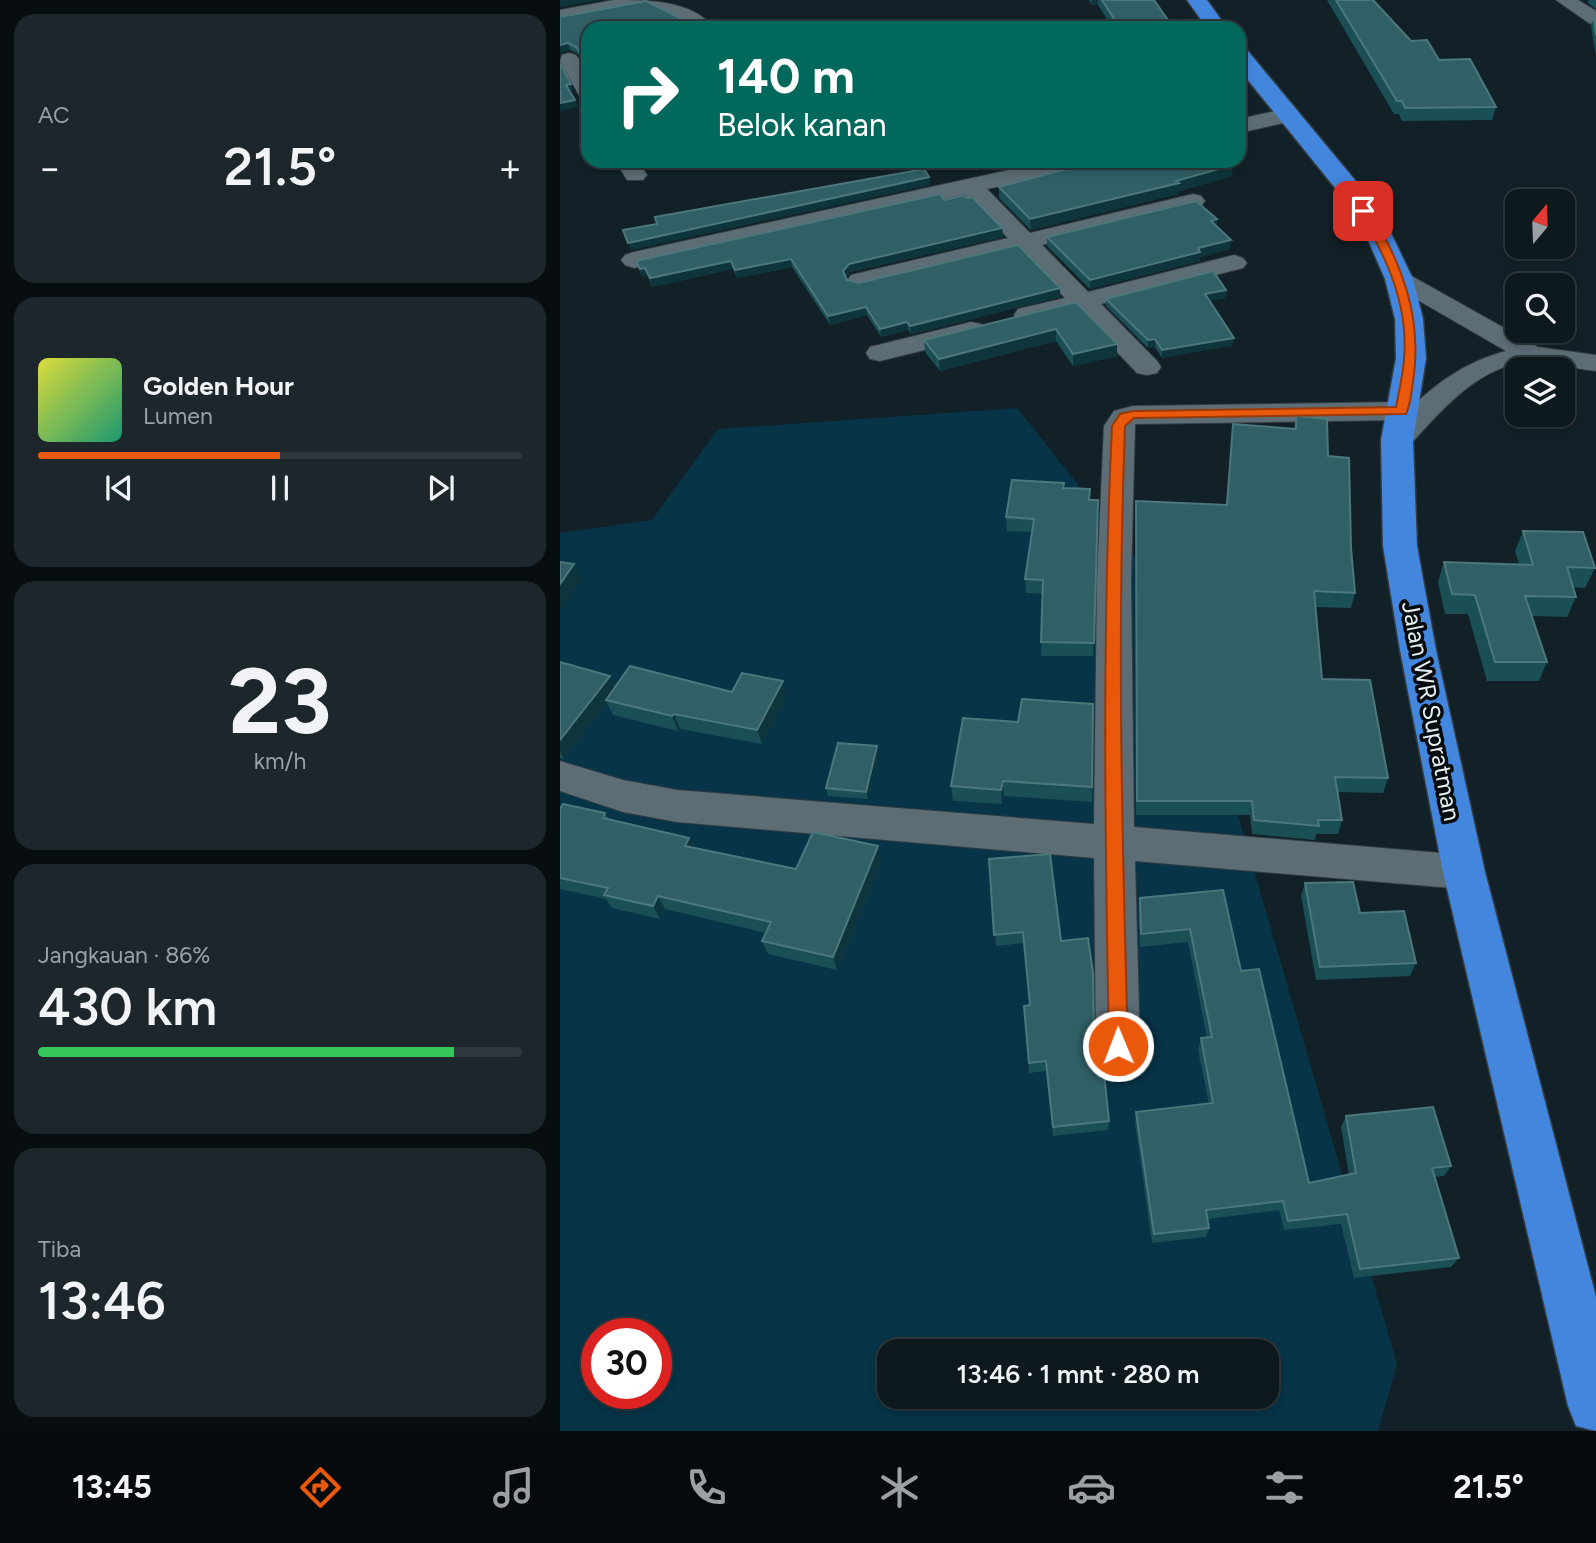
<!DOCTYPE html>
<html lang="id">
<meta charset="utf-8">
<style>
body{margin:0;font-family:Figtree,sans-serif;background:#1c262b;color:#f1f3f6;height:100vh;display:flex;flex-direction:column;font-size:26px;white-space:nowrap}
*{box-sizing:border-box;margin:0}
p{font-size:23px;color:#9ba0a4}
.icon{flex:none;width:38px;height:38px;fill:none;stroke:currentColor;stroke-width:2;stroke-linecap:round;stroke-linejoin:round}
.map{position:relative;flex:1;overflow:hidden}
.side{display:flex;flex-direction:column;gap:14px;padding:14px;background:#080e10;width:560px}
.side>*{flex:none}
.guide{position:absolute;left:21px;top:21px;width:665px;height:147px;border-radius:21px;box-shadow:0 4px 10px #0003,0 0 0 2px #2e383c;background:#00695c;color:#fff;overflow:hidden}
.needle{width:46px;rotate:19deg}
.controls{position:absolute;left:945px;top:189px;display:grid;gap:14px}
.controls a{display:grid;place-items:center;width:70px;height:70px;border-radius:14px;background:#0e191e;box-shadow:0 4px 10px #0003,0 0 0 2px #2e383c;font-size:35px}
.speed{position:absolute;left:21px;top:1318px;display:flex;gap:14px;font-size:35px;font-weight:700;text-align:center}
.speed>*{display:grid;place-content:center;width:91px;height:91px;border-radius:50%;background:#0e191e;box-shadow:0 4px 10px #0003,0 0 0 2px #2e383c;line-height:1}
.speed .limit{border:10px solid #d22;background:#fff;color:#111}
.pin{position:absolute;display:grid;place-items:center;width:60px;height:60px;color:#fff;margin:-30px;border-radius:14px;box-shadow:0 4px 10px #0006}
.me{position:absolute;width:77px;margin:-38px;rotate:359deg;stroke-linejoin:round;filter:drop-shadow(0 0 5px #0008)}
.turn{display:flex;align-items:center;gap:24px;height:147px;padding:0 21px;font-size:32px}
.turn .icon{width:91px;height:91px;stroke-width:2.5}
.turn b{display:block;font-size:49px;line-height:60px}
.big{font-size:52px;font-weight:600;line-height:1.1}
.side .widget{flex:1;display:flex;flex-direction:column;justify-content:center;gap:10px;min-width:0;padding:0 24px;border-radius:21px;background:#1c262b}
.side .dial{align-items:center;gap:0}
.dial b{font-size:91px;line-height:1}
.song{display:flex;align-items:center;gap:21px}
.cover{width:84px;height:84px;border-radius:10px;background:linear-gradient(135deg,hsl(60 70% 55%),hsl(160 70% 35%))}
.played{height:7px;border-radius:4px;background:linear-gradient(90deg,#ea580c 50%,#2e383c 50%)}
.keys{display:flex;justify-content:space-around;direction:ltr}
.heat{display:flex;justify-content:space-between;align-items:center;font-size:38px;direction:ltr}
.charge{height:10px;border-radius:5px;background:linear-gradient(90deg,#34c759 86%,#2e383c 0)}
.trip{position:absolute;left:317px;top:1339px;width:402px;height:70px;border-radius:21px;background:#0e191e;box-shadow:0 4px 10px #0003,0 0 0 2px #2e383c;font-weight:600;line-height:70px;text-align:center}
.menu{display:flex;height:112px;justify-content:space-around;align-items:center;background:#060a0c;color:#9ba0a4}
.menu .icon{width:49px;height:49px}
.menu .active{color:#ea580c}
.menu b{font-size:32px;color:#f1f3f6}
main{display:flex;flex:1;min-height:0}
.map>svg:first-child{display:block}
.green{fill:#073447;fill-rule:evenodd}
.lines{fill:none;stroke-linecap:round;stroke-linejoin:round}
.street-casing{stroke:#333c43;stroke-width:2}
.highway-casing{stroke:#333c43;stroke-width:3}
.street{fill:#5d6d76;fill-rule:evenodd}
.highway{fill:#4386dd;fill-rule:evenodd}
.wall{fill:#1a4f55}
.shaded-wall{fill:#0e353c}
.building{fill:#306066;stroke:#4c777c;stroke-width:2}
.route{fill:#ea580c;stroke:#983908;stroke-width:2}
.labels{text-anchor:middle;stroke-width:7;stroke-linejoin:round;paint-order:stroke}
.street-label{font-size:24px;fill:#e5eff4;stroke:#050a0d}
</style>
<main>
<section class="side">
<div class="widget"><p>AC</p>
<div class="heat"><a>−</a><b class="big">21.5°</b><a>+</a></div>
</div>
<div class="widget">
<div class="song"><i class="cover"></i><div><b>Golden Hour</b><p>Lumen</p></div></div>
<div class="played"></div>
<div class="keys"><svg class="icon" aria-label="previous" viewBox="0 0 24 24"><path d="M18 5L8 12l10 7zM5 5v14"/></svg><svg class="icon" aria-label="pause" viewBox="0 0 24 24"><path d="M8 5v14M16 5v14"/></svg><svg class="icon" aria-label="next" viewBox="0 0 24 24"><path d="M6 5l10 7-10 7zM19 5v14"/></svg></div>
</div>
<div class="widget dial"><b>23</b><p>km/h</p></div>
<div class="widget"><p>Jangkauan · 86%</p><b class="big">430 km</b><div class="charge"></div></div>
<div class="widget"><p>Tiba</p><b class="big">13:46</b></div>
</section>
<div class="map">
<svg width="1036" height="1431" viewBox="0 0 1036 1431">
<rect width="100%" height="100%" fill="#122128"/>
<path class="green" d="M457,408L619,611L837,1364L818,1431H0V533L92,520L158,429ZM37,1334H96V1393H37ZM329,1351H707V1396H329Z"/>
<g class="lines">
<defs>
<g id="street">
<path d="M54,0C87,0 132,0 154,28H134L88,5L0,22V10Z"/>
<polygon points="996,0 1018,0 1036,11 1036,25 1029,23"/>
<polygon points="9,53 16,55 28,74 28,98 20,97 0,61 2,55"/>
<polygon points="729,108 737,110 740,115 737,120 679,133 679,119"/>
<polygon points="56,161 78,161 87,175 83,180 67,180"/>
<polygon points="490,161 532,161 529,166 427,189 470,233 633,194 641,196 645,201 641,206 482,245 528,292 674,255 683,258 687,263 683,268 541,304 597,361 601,367 597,373 587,375 577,373 517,310 467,323 458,321 454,315 458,309 505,298 459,250 300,289 291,287 287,281 291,275 448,238 405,194 74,268 65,265 61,260 65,255 74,252"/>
<path d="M839,271L848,274L978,347L1036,355V371C1015,369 992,362 971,362C919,364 880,412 848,447L837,449L826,447L822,440L840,420L575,424L571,581L574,827L904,855L918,860L924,872L918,884L904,889L575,861L580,1047L574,1062L558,1068L542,1062L536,1047L534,858L117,822L63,812L0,791V761L63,780L117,790L534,824L537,581L544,426L554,411L573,406L842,402L853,406C881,379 909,361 946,351L830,284L826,279L830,274Z"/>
<polygon points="411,322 421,324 425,330 421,336 320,361 310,359 306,353 310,347"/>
</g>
<g id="highway">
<polygon points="627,0 647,0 667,28 647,28"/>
<polygon points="679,49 687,50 799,185 830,231 853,279 863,319 866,358 853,440 857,546 876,650 925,872 1036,1297 1036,1431 1016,1426 1008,1406 883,872 840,650 823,546 821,440 836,358 835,319 825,279 804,231 780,194 679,69"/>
</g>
</defs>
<use href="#street" class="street-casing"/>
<use href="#highway" class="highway-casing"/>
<use href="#street" class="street"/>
<use href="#highway" class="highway"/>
</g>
<g class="wall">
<polygon points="529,0 594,0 609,28 553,28 538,5 532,5"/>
<polygon points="767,0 813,0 851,41 879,60 936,107 932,120 842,121 839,114 834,114"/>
<polygon points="1028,0 1036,0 1036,9 1028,3"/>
<polygon points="86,1 28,69 18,54 10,50 1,52 0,56 0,17"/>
<polygon points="1034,18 1036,18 1036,56 1031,26"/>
<polygon points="672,176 619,191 618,194 471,230 439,198 439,187"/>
<polygon points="407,198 442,228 443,237 290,272 286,278 287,280 299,283 500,288 500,297 351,334 348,330 321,337 307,315 270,325 232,267 177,278 173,269 92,287 88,276 82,277 76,261 384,200"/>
<polygon points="657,227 670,249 640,257 640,261 530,289 487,246 487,237"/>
<polygon points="666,290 665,298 649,301 673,345 602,358 595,347 588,348 546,306 546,299"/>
<polygon points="516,302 557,356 513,366 496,341 380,371 365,352 364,340"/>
<polygon points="736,416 768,456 791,548 795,593 791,608 756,607 762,679 828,778 823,793 778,792 782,820 778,834 756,834 755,840 692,834 690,815 576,815 576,501 666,505 673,424 734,429"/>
<polygon points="504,488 530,489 530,500 538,500 533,656 481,656 483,594 466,593 465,579 472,532 447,531 446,517"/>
<polygon points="963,531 1035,568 1025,588 1013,587 1016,597 1007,617 972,616 987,662 979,681 927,681 908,614 885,614 878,582 884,562 959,564 955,551"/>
<polygon points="0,662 50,676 55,687 172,692 227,696 202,744 120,729 118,731 53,715 47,703 4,759 0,758"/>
<polygon points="533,704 532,802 444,796 442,804 393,801 391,786 458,722"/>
<polygon points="319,754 308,799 268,796 266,788"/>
<polygon points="0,809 45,813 49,819 129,838 134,847 236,869 322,860 277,970 208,954 202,941 206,933 105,909 100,919 52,908 46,899 0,889"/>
<polygon points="429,859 501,941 534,1037 549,1121 548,1130 493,1136 486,1071 469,1073 464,1006 470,1005 464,943 436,946"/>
<polygon points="745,883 800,913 856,963 850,976 756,980 741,896"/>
<polygon points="663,890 681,971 749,1183 789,1175 781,1127 786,1116 891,1166 884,1176 874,1177 899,1258 891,1267 794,1278 781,1224 724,1230 719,1210 647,1219 649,1228 646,1237 592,1243 575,1123 576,1112 649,1104 638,1050 641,1038 647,1038 628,942 580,947 579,911 580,898"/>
</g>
<g class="shaded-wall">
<polygon points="0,0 40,0 0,7"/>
<rect x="532" y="0" width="6" height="5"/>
<polygon points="610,23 609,28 584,28"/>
<polygon points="8,43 10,50 1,52 0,56 0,45"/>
<polygon points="11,84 14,91 8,92 6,85"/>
<polygon points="15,100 18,107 0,111 0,103"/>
<polygon points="673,165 672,176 619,191 618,194 471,230 470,219"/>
<polygon points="369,177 370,185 71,250 68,243"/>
<polygon points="657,219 657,228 651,221"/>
<polygon points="442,228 443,237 290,272 285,280 283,271 289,264"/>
<polygon points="671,240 670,249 640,257 640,261 530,289 530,280 638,248"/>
<polygon points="231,259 232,267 177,278 175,270"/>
<polygon points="171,261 173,269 92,287 90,278"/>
<polygon points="85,268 88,276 82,277 80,269"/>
<polygon points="500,288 500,297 351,334 350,326"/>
<polygon points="666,290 665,298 644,302 645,294"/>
<polygon points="306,307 307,315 270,325 268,316"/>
<polygon points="347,322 348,330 321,337 320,329"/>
<polygon points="496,329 496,341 380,371 379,359"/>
<polygon points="674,338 673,345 602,358 602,350"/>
<polygon points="595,339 595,347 588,348 588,340"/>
<polygon points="557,344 557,356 513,366 513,354"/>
<polygon points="14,564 21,580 0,610 0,584"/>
<polygon points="50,676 57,691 46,700 47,703 4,759 0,752 0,740"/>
<polygon points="223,681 227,696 202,744 197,730"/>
<polygon points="114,714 120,729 118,731 112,716"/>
<polygon points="317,746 319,754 308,799 306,792"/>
<polygon points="443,781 444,796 442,804 441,790"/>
<polygon points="129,838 136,851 125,846"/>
<polygon points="318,846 322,860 277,970 273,957"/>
<polygon points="98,896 105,909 100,919 93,906"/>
</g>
<g class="building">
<polygon points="542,0 594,0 610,23 584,28 560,28"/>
<polygon points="776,0 813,0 851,41 867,40 879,60 910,59 936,107 845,108 842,101 837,101"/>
<polygon points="86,1 120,18 125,28 28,28 28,65 16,47 8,43 0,45 0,17"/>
<polygon points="1034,18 1036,18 1036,35"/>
<polygon points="0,63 11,84 6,85 15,100 0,103"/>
<polygon points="549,161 667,161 673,165 616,181 619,183 470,219 439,187 510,168"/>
<polygon points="364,169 369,177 68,243 63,230 97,224 95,217"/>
<polygon points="380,194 384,200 404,195 407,198 412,197 442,228 289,264 283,271 287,280 299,283 458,245 500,288 350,326 347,322 320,329 306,307 268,316 231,259 175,270 171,261 90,278 85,268 80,269 76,261"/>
<polygon points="636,201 657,219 651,221 671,240 638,248 640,252 530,280 487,237"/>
<polygon points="653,271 666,290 645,294 674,338 602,350 595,339 588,340 546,299"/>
<polygon points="516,302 557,344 513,354 496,329 379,359 364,340"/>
<polygon points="736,416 767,419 768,456 789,458 791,548 795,593 754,591 762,679 810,680 828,778 775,777 782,820 758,820 759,826 694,820 692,801 577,801 576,501 667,505 673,424 736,429"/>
<polygon points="452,480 504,483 503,488 530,489 529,500 538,500 534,643 481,642 483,580 465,579 474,519 446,517"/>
<polygon points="963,531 1023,532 1035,568 1007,567 1016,597 965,596 987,662 935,662 915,595 892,594 884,562 973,565"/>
<polygon points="0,562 14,564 0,584"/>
<polygon points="0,662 50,676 0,740"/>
<polygon points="70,666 172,692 182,673 223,681 197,730 114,714 112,716 46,700"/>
<polygon points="462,699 533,704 532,787 443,781 441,790 391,786 403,718 458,722"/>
<polygon points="278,743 317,746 306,792 266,788"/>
<polygon points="3,804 45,813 43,818 129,838 125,846 236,869 253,832 318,846 273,957 202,941 211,922 98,896 93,906 44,895 48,888 0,878 0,809"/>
<polygon points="490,854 501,941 528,938 533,973 534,1037 542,1055 549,1121 493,1127 486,1061 469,1063 464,1006 470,1005 463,932 434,935 429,859"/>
<polygon points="793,882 800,913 844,911 856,963 760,967 745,883"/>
<polygon points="663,890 681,971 699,969 749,1183 796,1173 786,1116 873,1107 891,1166 872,1168 899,1258 800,1269 787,1214 728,1221 723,1201 646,1210 649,1228 594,1234 576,1112 653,1103 641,1038 652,1037 630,929 581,934 580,898"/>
</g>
<path class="route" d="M800,208H807C842,261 863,318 853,382C851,392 851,404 846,414L574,418L565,426C557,632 562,840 568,1046L565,1053L558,1056L551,1053L549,1046C545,840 542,632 552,426L560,414L573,411L836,407C839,391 843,375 844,359C849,306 826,254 798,211Z"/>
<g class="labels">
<g class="street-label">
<text transform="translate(871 711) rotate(79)" y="8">Jalan WR Supratman</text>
</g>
</g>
</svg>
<div class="controls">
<a><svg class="needle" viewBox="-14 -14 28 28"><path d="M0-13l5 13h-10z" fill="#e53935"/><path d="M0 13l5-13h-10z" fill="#9ba0a4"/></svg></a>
<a><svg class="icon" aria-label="search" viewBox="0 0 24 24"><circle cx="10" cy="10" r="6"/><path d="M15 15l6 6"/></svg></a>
<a><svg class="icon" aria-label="layers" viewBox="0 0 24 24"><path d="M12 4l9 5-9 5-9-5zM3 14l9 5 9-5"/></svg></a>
</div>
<div class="speed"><div class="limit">30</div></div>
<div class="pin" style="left:803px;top:211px;background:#d93025"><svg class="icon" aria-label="arrive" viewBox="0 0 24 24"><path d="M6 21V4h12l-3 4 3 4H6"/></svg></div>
<svg class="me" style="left:558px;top:1046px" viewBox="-20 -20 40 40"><circle r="17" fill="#ea580c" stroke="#fff" stroke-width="3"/><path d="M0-11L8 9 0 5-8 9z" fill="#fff"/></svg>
<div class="trip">13:46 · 1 mnt · 280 m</div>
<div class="guide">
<div class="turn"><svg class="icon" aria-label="right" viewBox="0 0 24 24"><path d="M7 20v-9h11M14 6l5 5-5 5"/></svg><div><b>140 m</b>Belok kanan</div></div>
</div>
</div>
</main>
<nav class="menu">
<b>13:45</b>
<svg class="icon active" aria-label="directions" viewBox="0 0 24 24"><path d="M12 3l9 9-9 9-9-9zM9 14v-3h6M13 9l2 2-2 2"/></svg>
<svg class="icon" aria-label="music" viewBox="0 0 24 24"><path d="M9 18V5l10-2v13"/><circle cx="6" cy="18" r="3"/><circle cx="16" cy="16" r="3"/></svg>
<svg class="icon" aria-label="phone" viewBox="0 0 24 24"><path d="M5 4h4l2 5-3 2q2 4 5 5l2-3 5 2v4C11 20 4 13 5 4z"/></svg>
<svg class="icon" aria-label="climate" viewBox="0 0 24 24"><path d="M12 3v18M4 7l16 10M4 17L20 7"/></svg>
<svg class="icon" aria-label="car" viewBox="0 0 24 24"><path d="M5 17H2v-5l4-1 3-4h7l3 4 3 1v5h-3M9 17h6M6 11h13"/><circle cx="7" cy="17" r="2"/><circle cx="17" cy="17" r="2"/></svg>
<svg class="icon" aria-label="filters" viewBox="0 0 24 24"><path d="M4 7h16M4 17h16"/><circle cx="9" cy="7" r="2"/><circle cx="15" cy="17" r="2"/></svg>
<b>21.5°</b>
</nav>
